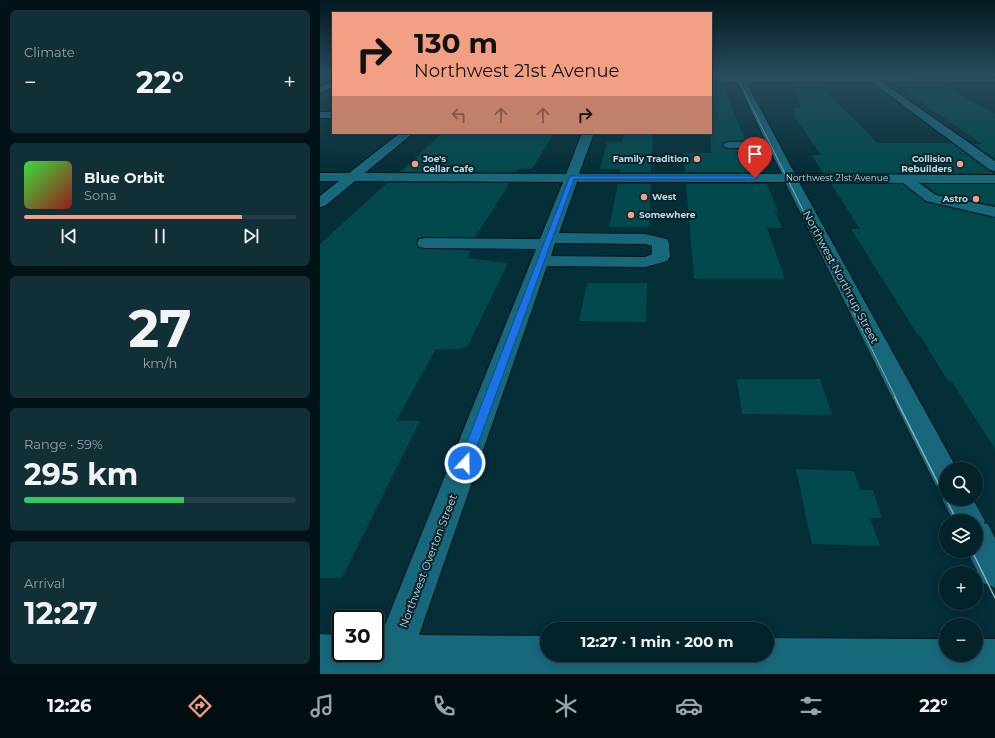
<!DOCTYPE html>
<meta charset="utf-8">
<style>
body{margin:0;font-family:Montserrat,sans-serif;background:#112f36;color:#f1f3f6;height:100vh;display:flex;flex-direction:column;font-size:15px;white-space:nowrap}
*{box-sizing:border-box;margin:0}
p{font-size:13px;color:#97a4a8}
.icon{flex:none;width:22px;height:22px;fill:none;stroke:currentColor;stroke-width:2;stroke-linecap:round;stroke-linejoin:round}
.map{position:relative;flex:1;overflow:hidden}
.drawer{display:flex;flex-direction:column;gap:10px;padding:10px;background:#021317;width:320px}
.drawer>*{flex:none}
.banner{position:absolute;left:12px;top:12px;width:380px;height:122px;border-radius:0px;box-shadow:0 2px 10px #0003,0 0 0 1px #243f47;background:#f39f84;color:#111;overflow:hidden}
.controls{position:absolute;left:619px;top:462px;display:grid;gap:8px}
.controls a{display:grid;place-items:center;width:44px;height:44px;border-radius:50%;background:#03222a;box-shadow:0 2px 10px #0003,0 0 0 1px #243f47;font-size:20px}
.speed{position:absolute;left:12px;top:610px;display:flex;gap:8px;font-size:20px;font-weight:700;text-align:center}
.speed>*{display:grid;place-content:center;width:52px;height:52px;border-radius:50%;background:#03222a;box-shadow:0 2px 10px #0003,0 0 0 1px #243f47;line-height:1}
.speed .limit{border:2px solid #111;border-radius:6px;background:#fff;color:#111}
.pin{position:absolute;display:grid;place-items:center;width:34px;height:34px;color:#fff;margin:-41px -17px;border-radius:50% 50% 50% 0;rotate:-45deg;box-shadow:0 0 4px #0007}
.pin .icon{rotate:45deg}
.me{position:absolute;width:44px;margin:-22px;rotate:21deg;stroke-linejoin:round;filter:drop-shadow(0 0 3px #0008)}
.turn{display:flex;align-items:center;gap:14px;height:84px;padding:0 16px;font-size:18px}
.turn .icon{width:52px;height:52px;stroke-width:2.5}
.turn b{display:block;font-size:28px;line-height:34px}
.lanes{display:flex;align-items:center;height:38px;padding:0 16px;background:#0003;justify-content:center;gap:20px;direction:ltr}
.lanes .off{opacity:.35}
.big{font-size:30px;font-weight:700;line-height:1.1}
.drawer .widget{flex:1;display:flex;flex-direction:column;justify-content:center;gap:6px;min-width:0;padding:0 14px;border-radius:6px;background:#112f36}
.drawer .dial{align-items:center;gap:0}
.dial b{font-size:52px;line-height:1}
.song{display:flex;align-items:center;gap:12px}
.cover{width:48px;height:48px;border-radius:6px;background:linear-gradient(135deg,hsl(120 70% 55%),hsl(0 70% 35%))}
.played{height:4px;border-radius:2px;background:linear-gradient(90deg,#f39f84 80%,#243f47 80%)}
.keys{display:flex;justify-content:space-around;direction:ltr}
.heat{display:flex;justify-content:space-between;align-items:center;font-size:22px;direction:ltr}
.charge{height:6px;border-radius:3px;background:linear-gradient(90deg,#34c759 59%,#243f47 0)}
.trip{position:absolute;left:220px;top:622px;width:234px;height:40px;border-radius:20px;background:#03222a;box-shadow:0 2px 10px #0003,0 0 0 1px #243f47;font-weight:700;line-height:40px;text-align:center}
.tabs{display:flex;height:64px;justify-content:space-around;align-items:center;background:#010e11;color:#97a4a8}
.tabs .icon{width:28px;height:28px}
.tabs .selected{color:#f39f84}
.tabs b{font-size:18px;color:#f1f3f6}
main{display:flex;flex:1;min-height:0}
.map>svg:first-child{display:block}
.building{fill:#01494c}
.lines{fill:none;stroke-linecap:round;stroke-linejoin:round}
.minor-casing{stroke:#00141a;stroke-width:2}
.minor{fill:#18687c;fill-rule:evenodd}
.tram-far1{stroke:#8db1bc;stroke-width:1}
.tram{stroke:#8db1bc;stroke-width:1.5}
.route{fill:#1a73e8;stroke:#114b97}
.poi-dot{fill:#f39f84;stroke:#0b2229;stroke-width:1.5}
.labels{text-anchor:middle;stroke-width:4;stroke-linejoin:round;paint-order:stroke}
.far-poi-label{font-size:9px;font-weight:bold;fill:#b9dce7;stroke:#0b2229;text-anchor:start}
.far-street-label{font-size:9px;fill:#b9dce7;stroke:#0b2229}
.street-label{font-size:11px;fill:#b9dce7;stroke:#0b2229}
</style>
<main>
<section class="drawer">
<div class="widget"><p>Climate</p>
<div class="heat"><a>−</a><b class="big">22°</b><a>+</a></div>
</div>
<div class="widget">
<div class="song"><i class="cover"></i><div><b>Blue Orbit</b><p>Sona</p></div></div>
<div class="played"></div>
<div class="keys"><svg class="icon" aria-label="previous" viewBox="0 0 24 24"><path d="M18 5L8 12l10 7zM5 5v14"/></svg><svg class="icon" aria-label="pause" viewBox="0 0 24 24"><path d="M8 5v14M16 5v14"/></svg><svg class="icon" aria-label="next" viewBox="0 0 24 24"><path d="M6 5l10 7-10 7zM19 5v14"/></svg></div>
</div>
<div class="widget dial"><b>27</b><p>km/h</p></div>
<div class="widget"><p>Range · 59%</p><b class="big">295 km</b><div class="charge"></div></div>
<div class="widget"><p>Arrival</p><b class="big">12:27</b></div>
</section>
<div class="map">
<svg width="675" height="674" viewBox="0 0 675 674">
<rect width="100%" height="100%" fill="#042e38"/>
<g class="building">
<polygon points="391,82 402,83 425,140 409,141 404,142 402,146 409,149 429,150 430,152 434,153 442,172 365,172 363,153 391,153"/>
<polygon points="470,84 498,84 558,143 632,143 669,171 675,174 503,173 492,155 501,155 473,114 476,114 471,107 482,107 478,102 482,102 475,93 478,93"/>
<polygon points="574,84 621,84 675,114 675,159 653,144 662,144"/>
<polygon points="122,133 176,133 233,135 212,169 199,169 197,172 80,172"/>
<polygon points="305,133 333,133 331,172 300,172 301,169 280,169 287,142 302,142"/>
<polygon points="67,183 190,183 155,237 105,237 99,238 96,242 99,248 147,250 146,251 151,251 146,258 188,263 148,346 138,349 116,349 76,421 100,421 22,578 0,578 0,244"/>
<polygon points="298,184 331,184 329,227 289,227"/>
<polygon points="366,184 447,184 458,211 455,211 462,228 447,228 465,279 374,279"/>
<polygon points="511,184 582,184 606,202 675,218 675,449 632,382 628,381 599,334 597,334 531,229 540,229"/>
<polygon points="604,184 675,184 675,205 617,194"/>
<polygon points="267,283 327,283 326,322 259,321"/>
<polygon points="417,379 500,379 512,415 422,414"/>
<polygon points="476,469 534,471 540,490 553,490 562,518 550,518 560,546 492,544"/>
</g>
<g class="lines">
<defs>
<g id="minor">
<path d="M415,75L675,78V82H562L675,161V171L670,170L552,82H426L475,174L675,175V183H599L616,195L675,207V217L606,201L583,183L479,182L637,469H626V489L616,486L465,182H257L239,233L325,234L347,239L349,243L350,257L347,261L326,267L227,266L99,635L227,636V655H447V638L626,639V655H656V639H675V674H0V634L21,635V653H55V635H61L216,249L105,248L99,247L97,243L99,239L105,238L220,239L243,182L35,181L5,206L0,207V196L19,181H0V173H29L80,133H93L45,173L246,174L262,133H274L259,174H462L449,148H409L405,147L403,145L405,143L409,142H446L418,82L391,81V77H416ZM235,243L325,244L332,246V254L325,257L231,256Z"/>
<polygon points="13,81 13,87 0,93 0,87"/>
<rect x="0" y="112" width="13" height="6"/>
<polygon points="626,490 626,499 653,499 665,521 664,523 668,524 675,538 675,588 663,583 647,551 656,551 656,521 633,521 622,499"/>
</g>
</defs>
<use href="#minor" class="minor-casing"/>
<use href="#minor" class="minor"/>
<polyline class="tram-far1" points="416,75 576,398"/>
<g class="tram">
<polyline points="575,397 637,521"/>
<polyline points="652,551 675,598"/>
</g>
</g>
<linearGradient id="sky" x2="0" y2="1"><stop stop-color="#02191f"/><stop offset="0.44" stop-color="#294c5e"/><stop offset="1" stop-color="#294c5e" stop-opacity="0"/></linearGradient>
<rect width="675" height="170" fill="url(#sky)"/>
<polygon class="route" points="250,176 435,176 438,178 435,179 254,179 151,463 149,466 145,468 140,466 139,463"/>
<g class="poi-dot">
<circle cx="377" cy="159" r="4"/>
<circle cx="95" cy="164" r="4"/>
<circle cx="640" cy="164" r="4"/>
<circle cx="324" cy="197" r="4"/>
<circle cx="656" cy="199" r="4"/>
<circle cx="311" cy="215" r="4"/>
</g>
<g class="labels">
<g class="far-poi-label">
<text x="103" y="162">Joe's<tspan x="103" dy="10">Cellar Cafe</tspan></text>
<text x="369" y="162" text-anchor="end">Family Tradition</text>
<text x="632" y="162" text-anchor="end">Collision<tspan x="632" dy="10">Rebuilders</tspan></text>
<text x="332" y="200">West</text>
<text x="648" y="202" text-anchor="end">Astro</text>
<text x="319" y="218">Somewhere</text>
</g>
<g class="far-street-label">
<text x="517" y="181">Northwest 21st Avenue</text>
</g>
<g class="street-label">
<text transform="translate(521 277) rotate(62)" y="4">Northwest Northrup Street</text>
<text transform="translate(108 561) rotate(-69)" y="4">Northwest Overton Street</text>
</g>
</g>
</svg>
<div class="controls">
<a><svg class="icon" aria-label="search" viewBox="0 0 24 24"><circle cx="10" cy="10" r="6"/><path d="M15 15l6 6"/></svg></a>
<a><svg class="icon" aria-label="layers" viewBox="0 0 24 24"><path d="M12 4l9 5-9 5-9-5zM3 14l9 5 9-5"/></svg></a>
<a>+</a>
<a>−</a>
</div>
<div class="speed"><div class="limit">30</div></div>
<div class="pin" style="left:435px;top:178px;background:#d93025"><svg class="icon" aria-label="arrive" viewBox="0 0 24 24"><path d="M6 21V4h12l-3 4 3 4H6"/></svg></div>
<svg class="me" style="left:145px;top:463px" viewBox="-20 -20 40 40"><circle r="17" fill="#1a73e8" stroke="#fff" stroke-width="3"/><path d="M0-11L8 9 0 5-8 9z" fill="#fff"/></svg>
<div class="trip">12:27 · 1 min · 200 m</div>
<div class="banner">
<div class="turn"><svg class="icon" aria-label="right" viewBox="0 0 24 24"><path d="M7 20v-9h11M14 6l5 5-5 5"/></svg><div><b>130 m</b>Northwest 21st Avenue</div></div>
<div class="lanes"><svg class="icon off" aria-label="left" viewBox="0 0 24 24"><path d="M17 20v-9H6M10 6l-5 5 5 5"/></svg><svg class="icon off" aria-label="ahead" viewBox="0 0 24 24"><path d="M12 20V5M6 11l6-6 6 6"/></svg><svg class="icon off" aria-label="ahead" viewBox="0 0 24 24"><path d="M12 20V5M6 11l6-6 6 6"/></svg><svg class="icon" aria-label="right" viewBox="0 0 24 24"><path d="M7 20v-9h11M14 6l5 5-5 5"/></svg></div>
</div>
</div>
</main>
<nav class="tabs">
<b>12:26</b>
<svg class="icon selected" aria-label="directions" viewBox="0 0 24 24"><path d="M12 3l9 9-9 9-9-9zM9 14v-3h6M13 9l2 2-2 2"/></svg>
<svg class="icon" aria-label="music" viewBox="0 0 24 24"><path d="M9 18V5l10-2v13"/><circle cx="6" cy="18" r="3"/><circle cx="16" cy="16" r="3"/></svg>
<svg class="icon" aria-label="phone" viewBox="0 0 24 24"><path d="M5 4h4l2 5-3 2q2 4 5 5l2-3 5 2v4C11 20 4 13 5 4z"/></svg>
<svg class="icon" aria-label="climate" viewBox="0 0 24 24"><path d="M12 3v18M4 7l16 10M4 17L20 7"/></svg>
<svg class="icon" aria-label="car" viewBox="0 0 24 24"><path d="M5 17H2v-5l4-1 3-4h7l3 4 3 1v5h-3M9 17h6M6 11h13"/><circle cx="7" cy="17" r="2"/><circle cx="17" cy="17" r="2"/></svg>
<svg class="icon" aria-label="filters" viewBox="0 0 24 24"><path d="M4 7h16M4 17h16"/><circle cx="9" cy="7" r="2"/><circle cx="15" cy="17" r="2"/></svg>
<b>22°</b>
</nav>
